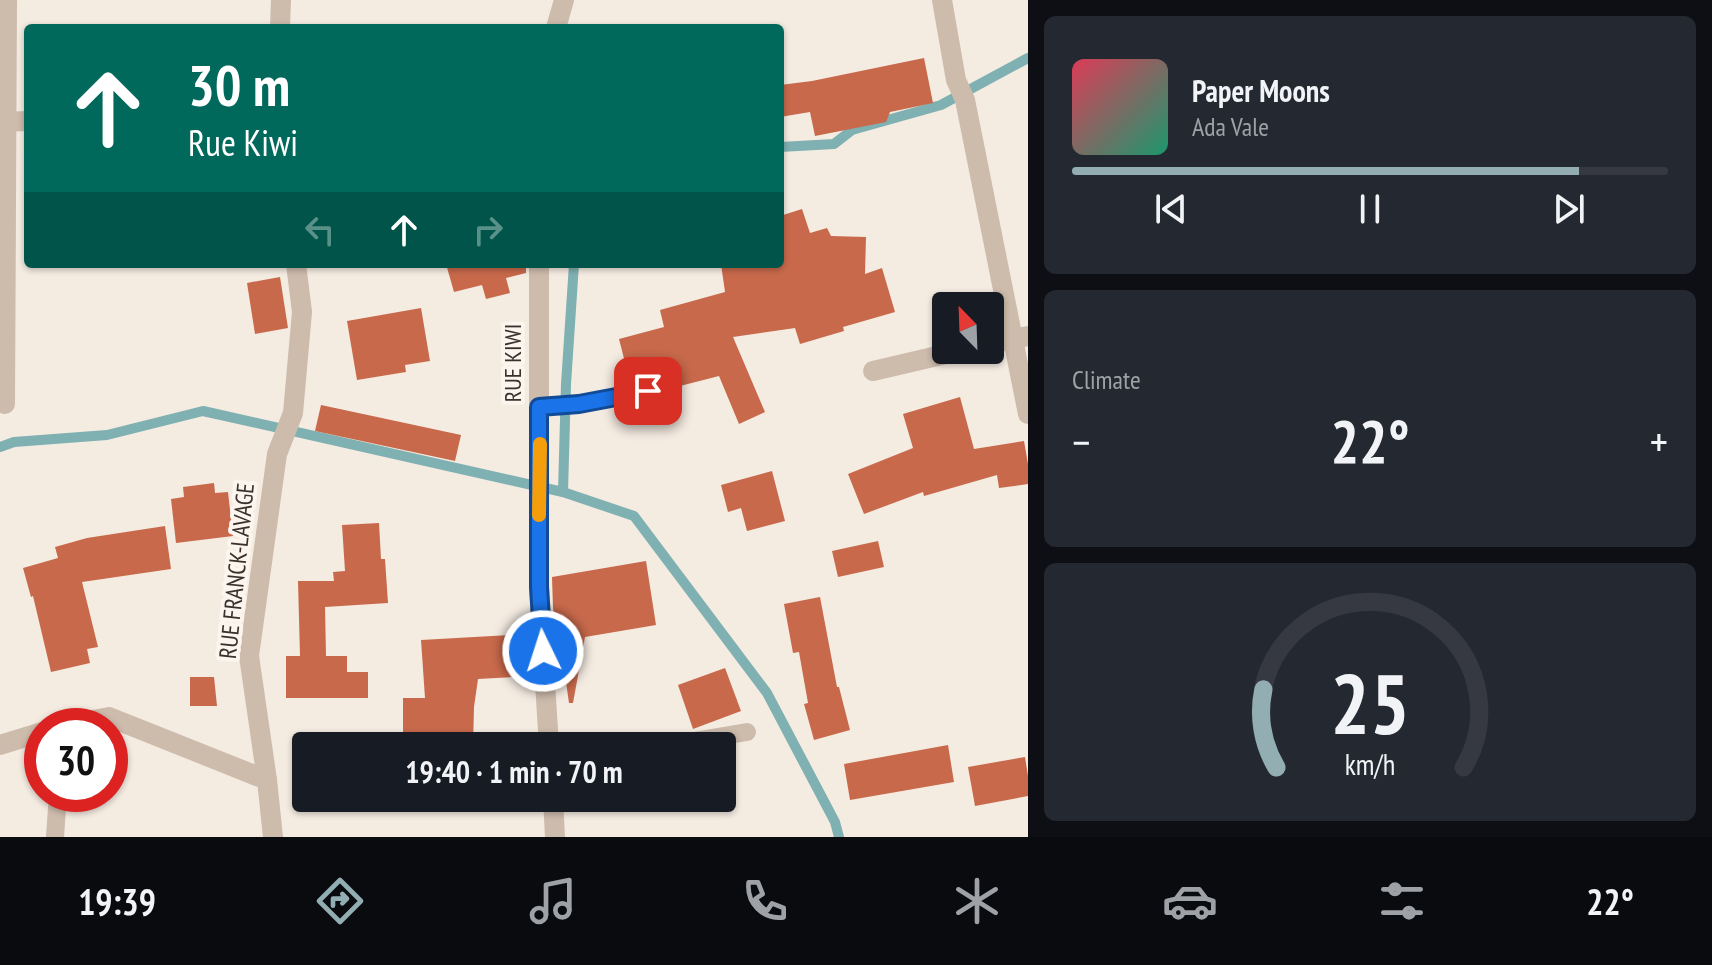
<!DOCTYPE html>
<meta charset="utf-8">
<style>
body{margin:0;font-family:"PT Sans Narrow",sans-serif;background:#242831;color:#f1f3f6;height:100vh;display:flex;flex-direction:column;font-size:30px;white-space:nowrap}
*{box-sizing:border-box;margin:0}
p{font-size:26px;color:#9ea1a6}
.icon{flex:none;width:44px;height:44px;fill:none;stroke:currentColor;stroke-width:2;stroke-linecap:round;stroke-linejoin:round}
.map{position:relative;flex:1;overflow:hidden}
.panel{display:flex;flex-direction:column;gap:16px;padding:16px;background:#0d0f14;width:684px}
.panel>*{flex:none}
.guide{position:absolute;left:24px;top:24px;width:760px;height:244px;border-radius:8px;box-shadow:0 2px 6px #0004;background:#00695c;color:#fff;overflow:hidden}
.needle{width:52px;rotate:337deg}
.tools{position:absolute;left:932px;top:292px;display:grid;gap:16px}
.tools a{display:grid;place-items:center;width:72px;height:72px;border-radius:8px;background:#171b24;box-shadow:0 2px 6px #0004;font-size:40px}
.speed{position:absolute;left:24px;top:708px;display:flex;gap:16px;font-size:40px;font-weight:700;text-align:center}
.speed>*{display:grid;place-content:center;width:104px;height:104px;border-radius:50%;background:#171b24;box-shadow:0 2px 6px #0004;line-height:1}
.speed .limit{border:12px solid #d22;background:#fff;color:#111}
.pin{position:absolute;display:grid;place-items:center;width:68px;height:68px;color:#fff;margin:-34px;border-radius:16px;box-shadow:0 4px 12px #0006}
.me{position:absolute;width:88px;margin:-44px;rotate:356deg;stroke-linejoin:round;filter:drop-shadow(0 0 6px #0008)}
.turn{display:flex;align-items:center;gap:28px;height:168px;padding:0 32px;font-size:36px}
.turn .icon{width:104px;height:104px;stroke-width:2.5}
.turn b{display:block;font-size:56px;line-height:68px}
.lanes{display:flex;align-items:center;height:76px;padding:0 32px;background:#0003;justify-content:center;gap:40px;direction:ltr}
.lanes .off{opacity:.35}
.big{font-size:60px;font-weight:600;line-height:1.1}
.panel .widget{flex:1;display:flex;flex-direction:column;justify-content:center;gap:12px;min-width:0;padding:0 28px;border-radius:12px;background:#242831}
.panel .dial{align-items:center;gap:0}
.dial svg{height:208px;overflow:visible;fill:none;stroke:#363941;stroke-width:7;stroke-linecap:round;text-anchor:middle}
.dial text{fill:#f1f3f6;stroke:none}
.song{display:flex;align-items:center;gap:24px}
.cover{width:96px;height:96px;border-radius:12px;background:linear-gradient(135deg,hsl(350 70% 55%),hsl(160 70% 35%))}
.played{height:8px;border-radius:4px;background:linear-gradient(90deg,#92aeb2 85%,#363941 85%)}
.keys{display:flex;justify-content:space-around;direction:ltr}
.heat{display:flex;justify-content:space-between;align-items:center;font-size:44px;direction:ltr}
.trip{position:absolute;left:292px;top:732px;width:444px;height:80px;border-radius:8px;background:#171b24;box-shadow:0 2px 6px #0004;font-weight:600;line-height:80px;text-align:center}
.dock{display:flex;height:128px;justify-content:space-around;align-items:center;background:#090b0e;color:#9ea1a6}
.dock .icon{width:56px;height:56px}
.dock .active{color:#92aeb2}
.dock b{font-size:36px;color:#f1f3f6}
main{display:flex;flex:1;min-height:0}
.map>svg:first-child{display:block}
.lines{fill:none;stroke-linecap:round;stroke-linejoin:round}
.stream{stroke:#7fb0b2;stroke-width:10}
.building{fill:#c8694b}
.service{stroke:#cdbbac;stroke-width:18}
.minor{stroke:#cdbbac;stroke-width:20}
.route-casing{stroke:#114b97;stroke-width:20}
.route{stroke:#1a73e8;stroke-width:14}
.slow{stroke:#f59e0b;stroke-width:14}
.labels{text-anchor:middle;stroke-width:8;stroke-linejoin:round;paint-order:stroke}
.street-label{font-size:24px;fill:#3b302b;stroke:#fbf5ee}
</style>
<main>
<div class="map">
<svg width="1028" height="837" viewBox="0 0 1028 837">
<rect width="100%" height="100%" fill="#f4ebe1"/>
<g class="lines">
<g class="stream">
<polyline points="780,147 834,144 852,130 941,105 1028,58"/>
<polyline points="0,447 14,442 107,435 203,411 563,492 634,516 767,693 835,822 839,837"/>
<polyline points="563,492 566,384 574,264"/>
</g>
</g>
<g class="building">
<polygon points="924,58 933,103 890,112 886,122 815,136 810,112 780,117 780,85 812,81"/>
<polygon points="802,209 810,233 827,228 831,236 866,237 865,274 882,268 895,312 843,327 844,331 800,344 795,328 733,337 765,412 739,424 719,376 680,386 675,370 630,382 619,339 664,327 660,310 725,292 721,264 780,264 780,216"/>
<polygon points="446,264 526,264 526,273 506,278 510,293 486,299 482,285 454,292"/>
<polygon points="280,277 288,328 255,334 247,283"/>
<polygon points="421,308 430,361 405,365 406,372 357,380 347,321"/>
<polygon points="960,397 974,449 1024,441 1028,464 1028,484 999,488 997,475 924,496 923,492 864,514 848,474 913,448 903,414"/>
<polygon points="321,405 461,435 455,461 315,431"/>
<polygon points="772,471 785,521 747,531 741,508 728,512 721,485"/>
<polygon points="214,483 215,493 228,492 233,536 176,543 171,499 184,497 183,487"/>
<polygon points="379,523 381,559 385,559 388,603 325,607 326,656 347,656 347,672 368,672 368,698 286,698 286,656 300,656 298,581 334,581 333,572 345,571 342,525"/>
<polygon points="165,526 171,569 82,582 98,647 87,649 90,663 51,672 33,596 31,597 23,568 58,558 55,547 87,538"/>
<polygon points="878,541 884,567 838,577 832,551"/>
<polygon points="646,561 656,625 585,637 573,703 569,703 566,682 558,681 555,632 557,632 553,608 552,577"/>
<polygon points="820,597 837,687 839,687 850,730 814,740 804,704 808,703 799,652 793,653 784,604"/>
<polygon points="529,634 532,676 478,679 474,707 473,746 428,746 428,742 403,743 403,698 425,698 421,640"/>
<polygon points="725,668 741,711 693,729 678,685"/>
<polygon points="190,677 214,677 217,706 190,706"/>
<polygon points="948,745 954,782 850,800 844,764"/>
<polygon points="1025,757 1028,776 1028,796 975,806 968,767"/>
</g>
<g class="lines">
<g class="service">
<polyline points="539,407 579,404 648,391"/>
<polyline points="664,746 747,732"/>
<polyline points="55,837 58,794"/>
</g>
<g class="minor">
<polyline points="942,0 956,80 965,100 1028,414"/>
<polyline points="280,28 281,0"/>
<polyline points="556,28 564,0"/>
<polyline points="0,122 28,121"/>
<polyline points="539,264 539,587 549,746"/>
<polyline points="990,344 1028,336"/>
<polyline points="873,371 963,350"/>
<polyline points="5,404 7,0"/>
<polyline points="62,726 109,717 267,780"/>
<polyline points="0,745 42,732"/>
<polyline points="553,798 555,837"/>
<polyline points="273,837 267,780 249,656 277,454 293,413 302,312 296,264"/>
</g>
</g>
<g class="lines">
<defs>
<polyline id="route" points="543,651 539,587 539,407 579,404 648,391"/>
</defs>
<use href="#route" class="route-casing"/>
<use href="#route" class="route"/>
<polyline class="slow" points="539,515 540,444"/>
</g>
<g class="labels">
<g class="street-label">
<text transform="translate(513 363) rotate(-90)" y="8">RUE KIWI</text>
<text transform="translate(237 571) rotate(-84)" y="8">RUE FRANCK-LAVAGE</text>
</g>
</g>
</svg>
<div class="tools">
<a><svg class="needle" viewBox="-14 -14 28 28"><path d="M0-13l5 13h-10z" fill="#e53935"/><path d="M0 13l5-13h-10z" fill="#9ea1a6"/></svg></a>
</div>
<div class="speed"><div class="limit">30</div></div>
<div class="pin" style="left:648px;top:391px;background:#d93025"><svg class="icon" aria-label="arrive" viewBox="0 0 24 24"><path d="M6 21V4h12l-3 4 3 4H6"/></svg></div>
<svg class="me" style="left:543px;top:651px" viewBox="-20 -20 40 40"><circle r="17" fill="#1a73e8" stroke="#fff" stroke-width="3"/><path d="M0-11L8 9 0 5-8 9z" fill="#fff"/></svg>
<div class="trip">19:40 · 1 min · 70 m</div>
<div class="guide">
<div class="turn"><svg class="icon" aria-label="ahead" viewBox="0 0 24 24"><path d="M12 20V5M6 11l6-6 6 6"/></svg><div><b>30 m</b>Rue Kiwi</div></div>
<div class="lanes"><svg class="icon off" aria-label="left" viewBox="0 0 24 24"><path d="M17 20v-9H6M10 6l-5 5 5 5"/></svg><svg class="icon" aria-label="ahead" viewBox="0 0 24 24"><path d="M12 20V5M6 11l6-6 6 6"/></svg><svg class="icon off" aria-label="right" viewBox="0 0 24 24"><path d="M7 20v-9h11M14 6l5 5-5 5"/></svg></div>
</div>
</div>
<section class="panel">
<div class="widget">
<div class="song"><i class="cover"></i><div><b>Paper Moons</b><p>Ada Vale</p></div></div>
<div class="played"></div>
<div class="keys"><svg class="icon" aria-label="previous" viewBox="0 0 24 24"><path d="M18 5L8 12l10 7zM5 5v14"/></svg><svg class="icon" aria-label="pause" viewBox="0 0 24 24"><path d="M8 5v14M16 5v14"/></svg><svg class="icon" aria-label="next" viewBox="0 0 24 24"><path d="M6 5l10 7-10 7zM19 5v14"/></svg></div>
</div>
<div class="widget"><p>Climate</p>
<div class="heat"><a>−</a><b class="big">22°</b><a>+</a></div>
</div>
<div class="widget dial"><svg viewBox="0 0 100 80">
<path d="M14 69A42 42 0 1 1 86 69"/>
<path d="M14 69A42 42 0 0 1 9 39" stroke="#92aeb2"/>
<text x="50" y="56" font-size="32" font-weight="700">25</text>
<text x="50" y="72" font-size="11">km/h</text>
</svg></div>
</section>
</main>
<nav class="dock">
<b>19:39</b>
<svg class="icon active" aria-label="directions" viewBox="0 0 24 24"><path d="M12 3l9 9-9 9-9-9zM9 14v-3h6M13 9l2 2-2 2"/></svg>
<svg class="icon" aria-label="music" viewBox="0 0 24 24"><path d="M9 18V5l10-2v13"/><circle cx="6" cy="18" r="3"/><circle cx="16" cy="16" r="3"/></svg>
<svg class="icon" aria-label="phone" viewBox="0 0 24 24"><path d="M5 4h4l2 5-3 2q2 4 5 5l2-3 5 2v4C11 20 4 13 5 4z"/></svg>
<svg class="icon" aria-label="climate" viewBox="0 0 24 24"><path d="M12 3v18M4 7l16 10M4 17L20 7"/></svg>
<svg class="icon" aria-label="car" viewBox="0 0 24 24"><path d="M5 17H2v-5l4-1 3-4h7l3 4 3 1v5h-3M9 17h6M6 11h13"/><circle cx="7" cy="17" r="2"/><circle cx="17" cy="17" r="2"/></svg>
<svg class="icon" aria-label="filters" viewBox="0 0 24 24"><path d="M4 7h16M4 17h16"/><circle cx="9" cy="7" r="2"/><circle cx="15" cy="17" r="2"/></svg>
<b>22°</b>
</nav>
